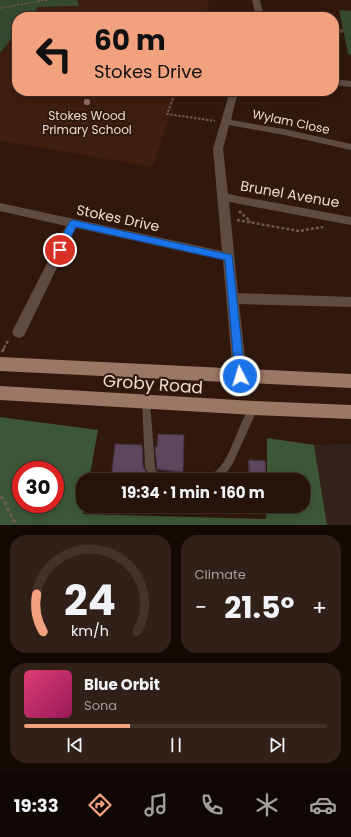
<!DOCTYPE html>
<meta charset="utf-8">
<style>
body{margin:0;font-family:Poppins,sans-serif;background:#312017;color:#f1f3f6;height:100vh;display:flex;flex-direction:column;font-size:15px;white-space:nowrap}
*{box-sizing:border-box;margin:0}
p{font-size:13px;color:#a39e9c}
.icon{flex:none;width:22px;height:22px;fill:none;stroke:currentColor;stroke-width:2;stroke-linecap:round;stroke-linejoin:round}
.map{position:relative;height:525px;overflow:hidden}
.drawer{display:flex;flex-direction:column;gap:10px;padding:10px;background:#140a05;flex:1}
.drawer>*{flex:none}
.guide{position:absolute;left:12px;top:12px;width:327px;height:84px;border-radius:16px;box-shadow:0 2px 10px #0003,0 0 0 1px #42322a;background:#f2a17e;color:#111;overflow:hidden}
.speed{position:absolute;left:12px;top:461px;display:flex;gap:8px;font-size:20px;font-weight:700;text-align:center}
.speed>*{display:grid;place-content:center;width:52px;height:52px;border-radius:50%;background:#251209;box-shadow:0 2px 10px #0003,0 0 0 1px #42322a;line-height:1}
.speed .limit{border:6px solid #d22;background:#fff;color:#111}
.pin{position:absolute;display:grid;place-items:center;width:34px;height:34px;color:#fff;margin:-17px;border:2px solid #fff;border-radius:50%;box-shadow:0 1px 4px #0007}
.me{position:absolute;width:44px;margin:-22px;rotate:355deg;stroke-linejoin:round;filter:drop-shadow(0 0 3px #0008)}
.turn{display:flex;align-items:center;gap:14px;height:84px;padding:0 16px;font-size:18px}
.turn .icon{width:52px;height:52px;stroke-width:2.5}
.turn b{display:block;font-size:28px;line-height:34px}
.big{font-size:30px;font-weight:700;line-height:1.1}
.drawer .widget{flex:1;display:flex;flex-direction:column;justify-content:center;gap:6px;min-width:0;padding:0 14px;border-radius:16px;background:#312017}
.drawer .dial{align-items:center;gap:0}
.dial svg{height:104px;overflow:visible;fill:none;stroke:#42322a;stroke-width:7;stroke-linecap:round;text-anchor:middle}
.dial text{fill:#f1f3f6;stroke:none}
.song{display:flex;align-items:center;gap:12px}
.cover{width:48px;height:48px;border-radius:6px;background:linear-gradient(135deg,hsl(340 70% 55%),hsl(330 70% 35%))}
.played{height:4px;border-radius:2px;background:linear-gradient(90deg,#f2a17e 35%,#42322a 35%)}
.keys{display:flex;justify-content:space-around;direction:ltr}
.heat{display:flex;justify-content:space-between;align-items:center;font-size:22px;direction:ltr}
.drawer .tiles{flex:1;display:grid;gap:10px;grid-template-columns:1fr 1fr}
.widget:last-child{grid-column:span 2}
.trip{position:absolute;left:76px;top:473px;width:234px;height:40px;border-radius:16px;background:#251209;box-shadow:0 2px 10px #0003,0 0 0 1px #42322a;font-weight:700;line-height:40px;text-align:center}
.tabs{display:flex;height:64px;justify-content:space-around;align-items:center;background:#0f0704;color:#a39e9c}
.tabs .icon{width:28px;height:28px}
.tabs .on{color:#f2a17e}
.tabs b{font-size:18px;color:#f1f3f6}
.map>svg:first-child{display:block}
.industrial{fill:#34221d}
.built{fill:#3e1e0f}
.green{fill:#354931}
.forest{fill:#3c5737;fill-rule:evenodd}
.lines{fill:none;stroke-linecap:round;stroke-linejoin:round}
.path-far3{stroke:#6f584e;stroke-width:1.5;stroke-dasharray:2 1.5;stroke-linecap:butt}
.path-far2{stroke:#6f584e;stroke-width:2;stroke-dasharray:2.5 1.5;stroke-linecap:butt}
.path-far1{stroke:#6f584e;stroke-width:2.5;stroke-dasharray:3 2;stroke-linecap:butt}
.path{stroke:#6f584e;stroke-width:3;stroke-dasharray:4 2.5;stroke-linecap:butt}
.lane{fill:#5e4c43;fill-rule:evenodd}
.street{fill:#5e4c43;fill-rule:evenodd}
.primary{fill:#9b7866;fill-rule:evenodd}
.wall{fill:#513d50}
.building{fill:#5e475d;stroke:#423241}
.route{fill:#1a73e8;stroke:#114b97}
.education-dot{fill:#8d6e63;stroke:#31180c;stroke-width:1.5}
.labels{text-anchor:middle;stroke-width:4;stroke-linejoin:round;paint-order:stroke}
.far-poi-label{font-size:12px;fill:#ecdad2;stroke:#31180c}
.far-street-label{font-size:12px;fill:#ecdad2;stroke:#31180c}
.street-label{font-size:14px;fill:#ecdad2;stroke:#31180c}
.near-street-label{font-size:17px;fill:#ecdad2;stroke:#31180c}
</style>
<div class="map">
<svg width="351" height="525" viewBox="0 0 351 525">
<rect width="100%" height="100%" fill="#31180c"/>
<polygon class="industrial" points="351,444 351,525 327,525 314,445"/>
<g class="built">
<polygon points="77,0 209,0 205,17 30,17 38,7 79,6"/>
<polygon points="17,32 17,91 178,91 153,167 0,141 0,53"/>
</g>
<g class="green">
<polygon points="0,0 77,0 79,6 38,7 30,17 17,17 17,32 0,53"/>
<polygon points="339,10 351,11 351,55 348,54"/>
</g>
<path class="forest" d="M0,417L98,430L89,480H83V506H85L83,514L266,519L267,506H303V480H267V438L314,445L327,525H0ZM21,470H55V504H21Z"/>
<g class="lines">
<polyline class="path-far3" points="0,8 47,0"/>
<polyline class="path-far2" points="176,91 167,114 215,121"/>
<g class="path-far1">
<polyline points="239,211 251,222"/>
<polyline points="237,220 299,231 323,227"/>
<polyline points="4,348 9,339"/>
</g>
<g class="path">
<polyline points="2,352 5,347"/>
<polyline points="0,497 3,499 16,525"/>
</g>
<g class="lane">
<polygon points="106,13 119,13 132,17 114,15 97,17"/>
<polygon points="188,16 211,16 213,17 188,17"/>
<polygon points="146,397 149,398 150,401 155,467 156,471 159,472 190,475 193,477 195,480 154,480 150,477 145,467 142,401 143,398"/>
<path d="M254,404L257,405L258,408L233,463L227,472L220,480H206C209,475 216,472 220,467C225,461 229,453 232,445C237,436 246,407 254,404Z"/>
</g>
<g class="street">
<polygon points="252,0 260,0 264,17 256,17"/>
<polygon points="334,29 341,29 345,31 341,33 334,33"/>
<polygon points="334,79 351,81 351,87 334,85"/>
<polygon points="230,91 238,91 231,120 284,129 351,144 351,150 284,135 229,125 223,149 228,194 351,217 351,225 229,202 238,293 351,297 351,307 239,304 247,376 245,381 240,383 235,381 233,376 223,260 76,228 24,336 19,338 14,336 12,332 14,328 66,226 0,211 0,203 222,251 213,149"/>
</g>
<g class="primary">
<polygon points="0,357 351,374 351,388 0,371"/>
<polygon points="0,386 254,401 351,405 351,419 254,415 0,400"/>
</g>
</g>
<g class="wall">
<polygon points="184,435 183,473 157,470 155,447 157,447"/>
<polygon points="249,460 266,480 249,480 248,462"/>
<polygon points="109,506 140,506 140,508 109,507"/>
</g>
<g class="building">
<polygon points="158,434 184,435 183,472 157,469 155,447 157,447"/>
<polygon points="115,444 142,445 143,466 148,476 153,479 182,480 111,480"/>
<polygon points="249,460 265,461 266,480 250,480"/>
</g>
<polygon class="route" points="73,220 232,255 245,376 244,379 240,381 236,379 235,376 225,260 76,227 63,253 57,253 55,250 70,221"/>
<circle class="education-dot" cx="87" cy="102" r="4"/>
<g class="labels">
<g class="far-poi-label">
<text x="87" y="120">Stokes Wood<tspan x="87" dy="14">Primary School</tspan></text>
</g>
<g class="far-street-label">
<text transform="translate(291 122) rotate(12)" y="4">Wylam Close</text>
</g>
<g class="street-label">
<text transform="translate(290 194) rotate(10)" y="5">Brunel Avenue</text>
<text transform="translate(118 218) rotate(12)" y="5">Stokes Drive</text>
</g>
<g class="near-street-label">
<text transform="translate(153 384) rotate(4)" y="6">Groby Road</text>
</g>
</g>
</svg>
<div class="speed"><div class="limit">30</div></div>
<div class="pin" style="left:60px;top:250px;background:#d93025"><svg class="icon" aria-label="arrive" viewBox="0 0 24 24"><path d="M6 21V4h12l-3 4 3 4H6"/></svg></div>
<svg class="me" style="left:240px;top:376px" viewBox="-20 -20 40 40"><circle r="17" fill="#1a73e8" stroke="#fff" stroke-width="3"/><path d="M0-11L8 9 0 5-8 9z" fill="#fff"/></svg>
<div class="trip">19:34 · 1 min · 160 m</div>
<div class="guide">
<div class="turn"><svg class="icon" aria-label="left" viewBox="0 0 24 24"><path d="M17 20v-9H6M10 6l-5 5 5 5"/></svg><div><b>60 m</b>Stokes Drive</div></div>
</div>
</div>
<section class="drawer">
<div class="tiles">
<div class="widget dial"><svg viewBox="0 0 100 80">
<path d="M14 69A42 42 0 1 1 86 69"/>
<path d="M14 69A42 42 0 0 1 9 40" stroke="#f2a17e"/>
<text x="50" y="56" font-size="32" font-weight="700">24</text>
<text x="50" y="72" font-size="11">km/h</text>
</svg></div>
<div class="widget"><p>Climate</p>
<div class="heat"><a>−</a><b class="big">21.5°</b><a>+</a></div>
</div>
<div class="widget">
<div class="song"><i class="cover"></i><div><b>Blue Orbit</b><p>Sona</p></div></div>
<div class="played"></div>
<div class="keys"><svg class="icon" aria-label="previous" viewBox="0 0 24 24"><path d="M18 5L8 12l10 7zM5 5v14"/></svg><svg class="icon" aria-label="pause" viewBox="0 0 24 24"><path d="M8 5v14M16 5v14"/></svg><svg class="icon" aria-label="next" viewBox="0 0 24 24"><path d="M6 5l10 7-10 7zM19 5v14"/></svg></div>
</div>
</div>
</section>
<nav class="tabs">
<b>19:33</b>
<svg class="icon on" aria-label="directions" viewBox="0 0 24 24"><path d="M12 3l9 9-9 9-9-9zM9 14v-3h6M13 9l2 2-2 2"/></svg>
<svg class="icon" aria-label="music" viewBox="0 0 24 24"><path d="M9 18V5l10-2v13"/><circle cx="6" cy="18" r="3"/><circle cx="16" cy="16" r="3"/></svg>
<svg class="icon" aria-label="phone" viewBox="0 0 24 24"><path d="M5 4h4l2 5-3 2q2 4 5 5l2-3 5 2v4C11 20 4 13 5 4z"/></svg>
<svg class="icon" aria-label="climate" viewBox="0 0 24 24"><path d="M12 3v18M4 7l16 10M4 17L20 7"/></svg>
<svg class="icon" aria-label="car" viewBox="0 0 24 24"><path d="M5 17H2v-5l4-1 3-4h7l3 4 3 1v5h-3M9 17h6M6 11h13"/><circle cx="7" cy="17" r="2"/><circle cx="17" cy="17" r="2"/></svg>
</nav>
